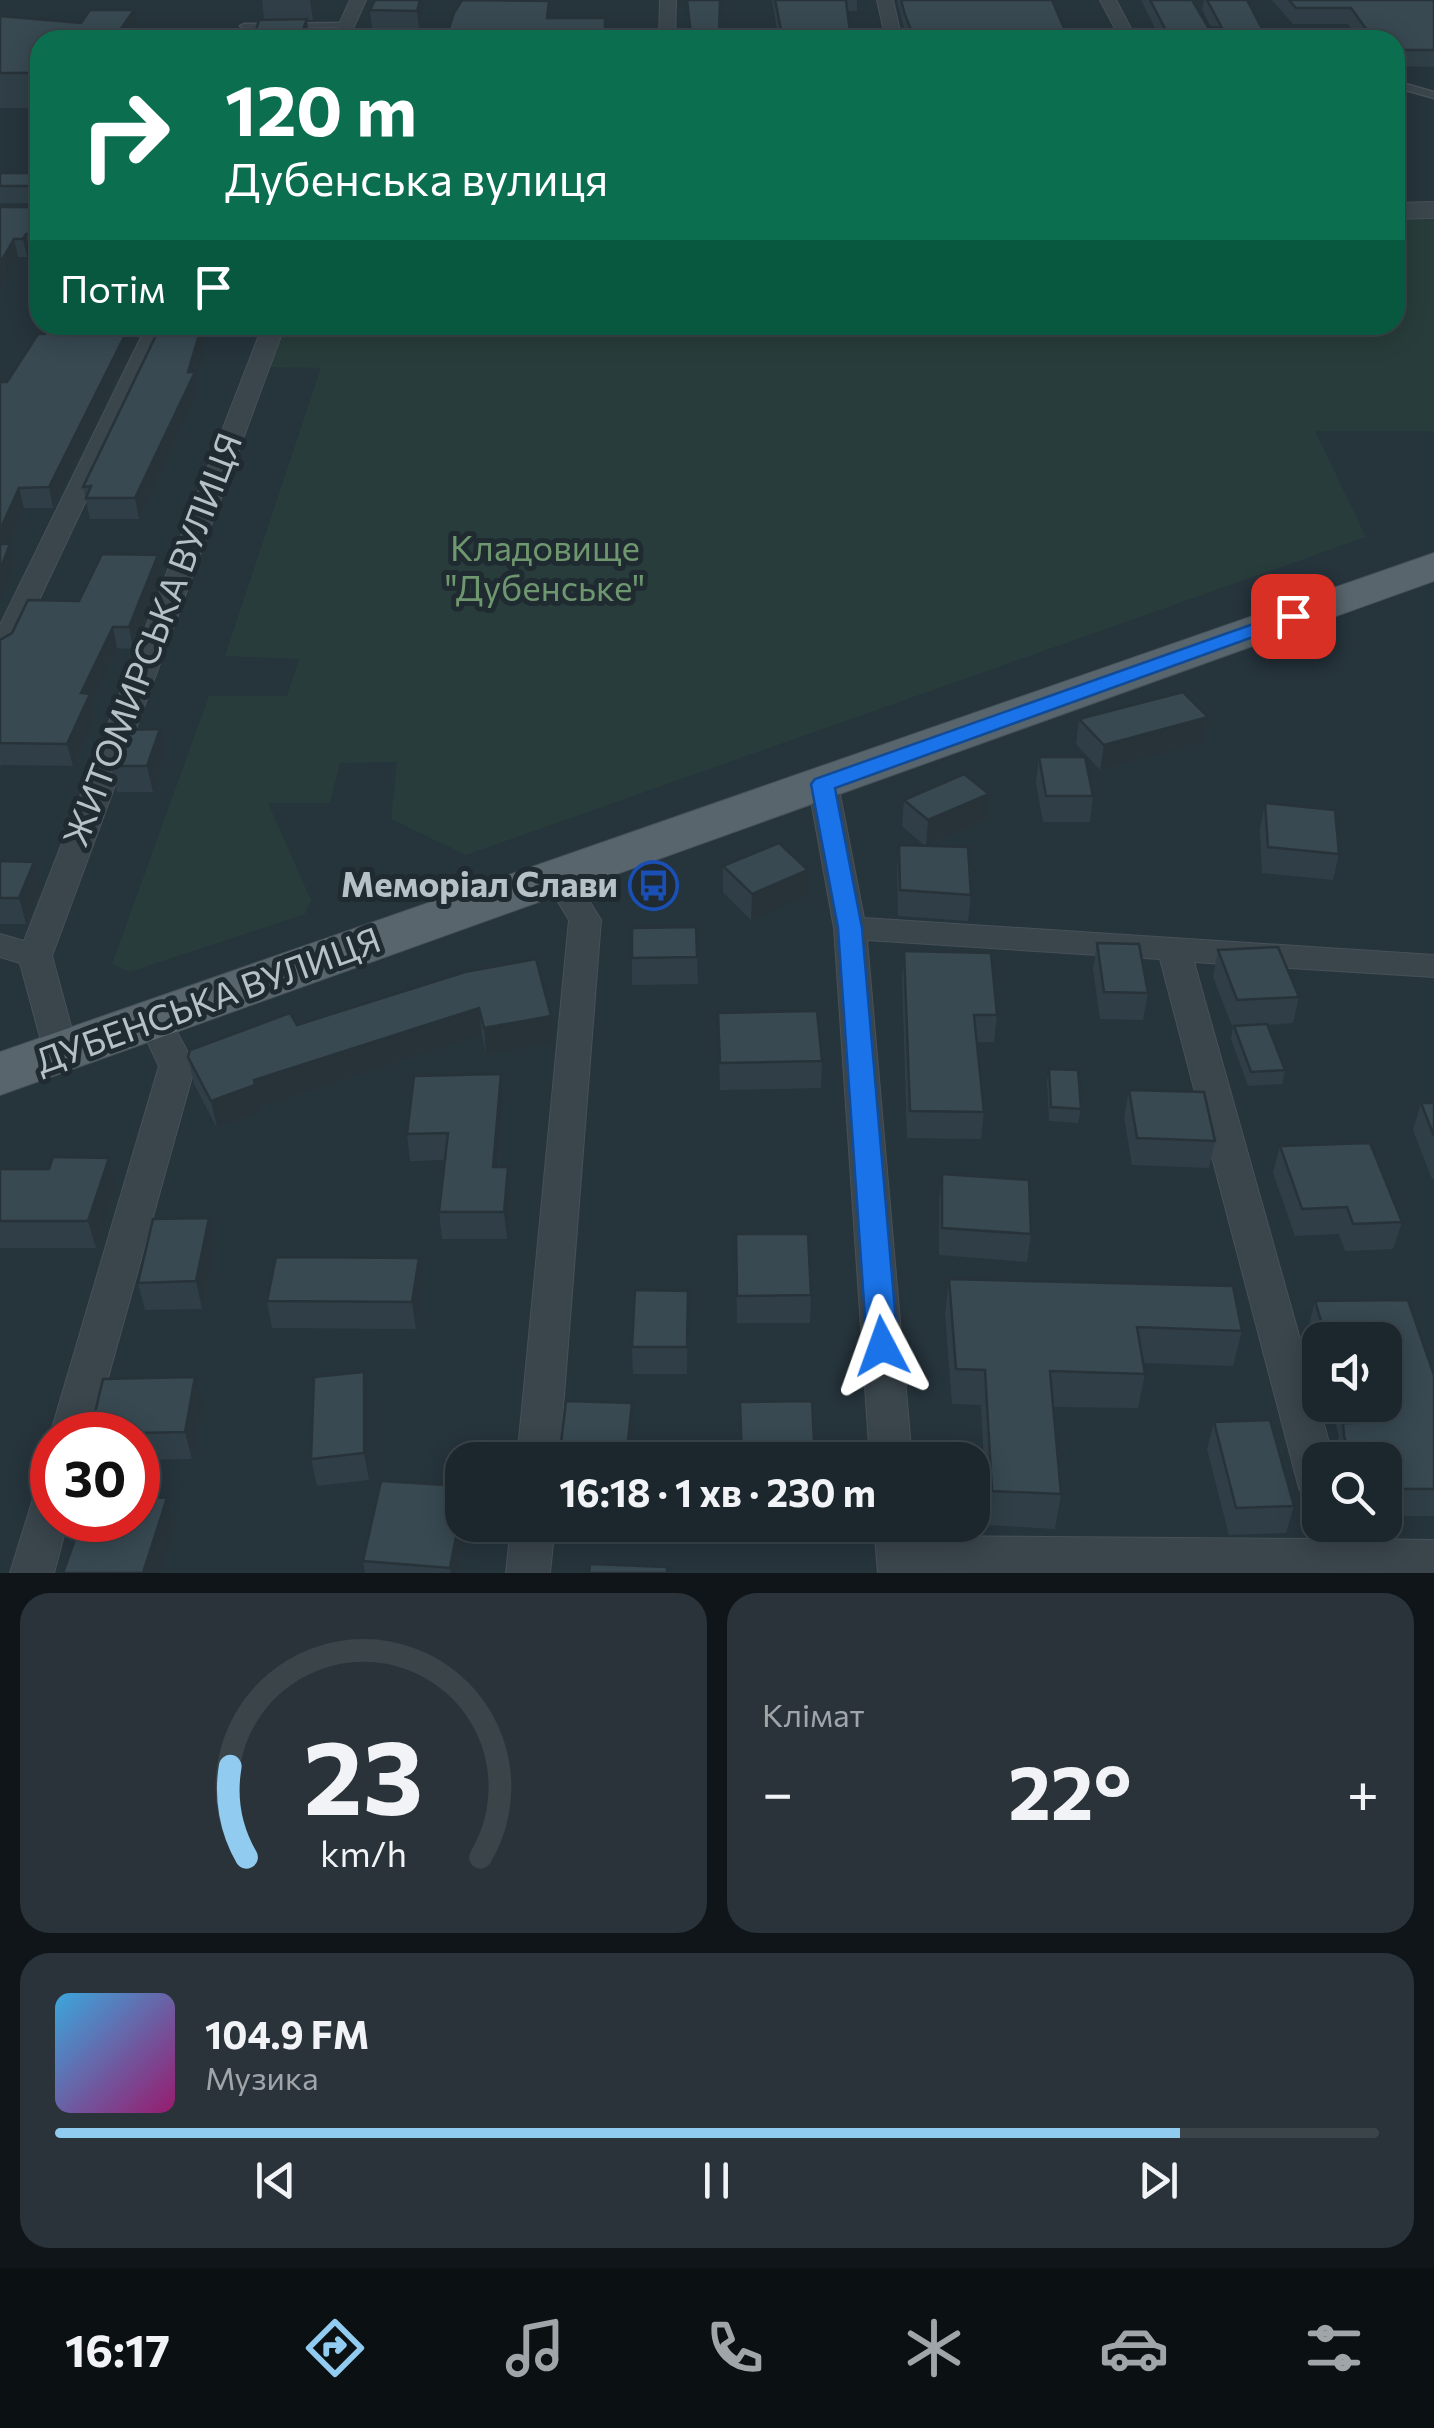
<!DOCTYPE html>
<html lang="uk">
<meta charset="utf-8">
<style>
body{margin:0;font-family:Commissioner,sans-serif;background:#293339;color:#f1f3f6;height:100vh;display:flex;flex-direction:column;font-size:38px;white-space:nowrap}
*{box-sizing:border-box;margin:0}
p{font-size:32px;color:#a0a5aa}
.icon{flex:none;width:55px;height:55px;fill:none;stroke:currentColor;stroke-width:2;stroke-linecap:round;stroke-linejoin:round}
.map{position:relative;height:1573px;overflow:hidden}
.sheet{display:flex;flex-direction:column;gap:20px;padding:20px;background:#0f1519;flex:1}
.sheet>*{flex:none}
.top-card{position:absolute;left:30px;top:30px;width:1375px;height:305px;border-radius:30px;box-shadow:0 5px 25px #0003,0 0 0 2px #3a4449;background:#0b6e4f;color:#fff;overflow:hidden}
.fabs{position:absolute;left:1302px;top:1322px;display:grid;gap:20px}
.fabs a{display:grid;place-items:center;width:100px;height:100px;border-radius:20px;background:#1c272d;box-shadow:0 5px 25px #0003,0 0 0 2px #3a4449;font-size:50px}
.speed{position:absolute;left:30px;top:1412px;display:flex;gap:20px;font-size:50px;font-weight:700;text-align:center}
.speed>*{display:grid;place-content:center;width:130px;height:130px;border-radius:50%;background:#1c272d;box-shadow:0 5px 25px #0003,0 0 0 2px #3a4449;line-height:1}
.speed .limit{border:15px solid #d22;background:#fff;color:#111}
.pin{position:absolute;display:grid;place-items:center;width:85px;height:85px;color:#fff;margin:-42px;border-radius:20px;box-shadow:0 5px 15px #0006}
.me{position:absolute;width:110px;margin:-55px;rotate:356deg;stroke-linejoin:round;filter:drop-shadow(0 0 8px #0008)}
.turn{display:flex;align-items:center;gap:35px;height:210px;padding:0 30px;font-size:45px}
.turn .icon{width:130px;height:130px;stroke-width:2.5}
.turn b{display:block;font-size:70px;line-height:85px}
.then{display:flex;align-items:center;height:95px;padding:0 30px;background:#0003;gap:20px;font-size:38px}
.big{font-size:75px;font-weight:700;line-height:1.1}
.sheet .tile{flex:1;display:flex;flex-direction:column;justify-content:center;gap:15px;min-width:0;padding:0 35px;border-radius:30px;background:#293339}
.sheet .dial{align-items:center;gap:0}
.dial svg{height:260px;overflow:visible;fill:none;stroke:#3a4449;stroke-width:7;stroke-linecap:round;text-anchor:middle}
.dial text{fill:#f1f3f6;stroke:none}
.song{display:flex;align-items:center;gap:30px}
.cover{width:120px;height:120px;border-radius:15px;background:linear-gradient(135deg,hsl(200 70% 55%),hsl(320 70% 35%))}
.played{height:10px;border-radius:5px;background:linear-gradient(90deg,#92cbf0 85%,#3a4449 85%)}
.keys{display:flex;justify-content:space-around;direction:ltr}
.heat{display:flex;justify-content:space-between;align-items:center;font-size:55px;direction:ltr}
.sheet .tiles{flex:1;display:grid;gap:20px;grid-template-columns:1fr 1fr}
.tile:last-child{grid-column:span 2}
.trip{position:absolute;left:445px;top:1442px;width:545px;height:100px;border-radius:30px;background:#1c272d;box-shadow:0 5px 25px #0003,0 0 0 2px #3a4449;font-weight:700;line-height:100px;text-align:center}
.tabs{display:flex;height:160px;justify-content:space-around;align-items:center;background:#0b1012;color:#a0a5aa}
.tabs .icon{width:70px;height:70px}
.tabs .current{color:#92cbf0}
.tabs b{font-size:45px;color:#f1f3f6}
.map>svg:first-child{display:block}
.green{fill:#283d3b}
.lines{fill:none;stroke-linecap:round;stroke-linejoin:round}
.service-casing{stroke:#465158;stroke-width:3}
.minor-casing{stroke:#465158;stroke-width:2}
.tertiary-casing{stroke:#465158;stroke-width:2}
.primary-casing{stroke:#465158;stroke-width:2}
.service{fill:#3a454c;fill-rule:evenodd}
.minor{fill:#3a454c;fill-rule:evenodd}
.tertiary{fill:#3a454c;fill-rule:evenodd}
.primary{fill:#58656c;fill-rule:evenodd}
.wall{fill:#303f47}
.shaded-wall{fill:#273339}
.building{fill:#384952;stroke:#273339;stroke-width:2.5}
.route{fill:#1a73e8;stroke:#114b97;stroke-width:2.5}
.labels{text-anchor:middle;stroke-width:10;stroke-linejoin:round;paint-order:stroke}
.park-label{font-size:35px;fill:#6e966f;stroke:#1f2a31}
.street-label{font-size:35px;fill:#b5c0c7;stroke:#1f2a31}
.poi-label{font-size:35px;font-weight:bold;fill:#b5c0c7;stroke:#1f2a31;text-anchor:end}
</style>
<div class="map">
<svg width="1434" height="1573" viewBox="0 0 1434 1573">
<rect width="100%" height="100%" fill="#26343c"/>
<polygon class="green" points="1395,220 1434,220 1434,431 1315,431 1366,537 466,855 391,819 397,762 340,763 330,803 268,803 311,900 305,914 130,972 112,964 209,696 287,696 299,659 225,656 321,368 261,367 279,325 1395,325"/>
<g class="lines">
<defs>
<g id="service">
<polygon points="346,23 350,25 349,27 244,28 240,26 244,24"/>
<polygon points="1395,81 1434,92 1434,98 1395,87"/>
</g>
<g id="minor">
<polygon points="350,0 366,0 348,40 332,40"/>
<polygon points="660,0 676,0 675,40 659,40"/>
<polygon points="877,0 893,0 902,40 886,40"/>
<polygon points="1100,0 1116,0 1137,40 1121,40"/>
<polygon points="147,325 169,325 14,653 0,661 0,625"/>
<polygon points="263,325 285,325 52,956 78,1052 73,1061 61,1065 49,1061 44,1052 20,963 0,957 0,934 24,941"/>
<polygon points="823,775 838,784 864,918 1434,955 1434,977 1194,962 1334,1460 1320,1460 1320,1507 1305,1501 1299,1488 1160,959 867,940 912,1460 870,1460 834,928 808,784"/>
<polygon points="559,867 570,870 601,920 559,1460 517,1460 569,920 543,877 548,870"/>
<polygon points="155,1010 167,1013 195,1066 92,1435 52,1435 52,1440 50,1435 159,1066 138,1022 143,1013"/>
<polygon points="52,1481 52,1520 68,1520 54,1573 10,1573 37,1486"/>
<polygon points="1320,1509 1320,1525 1352,1525 1356,1539 1434,1540 1434,1573 878,1573 874,1525 918,1525 919,1536 1312,1539 1308,1525"/>
<polygon points="511,1525 555,1525 550,1573 506,1573"/>
</g>
<polygon id="tertiary" points="1434,202 1434,218 1395,219 1395,203"/>
<polygon id="primary" points="1434,553 1434,581 0,1095 0,1052"/>
</defs>
<use href="#service" class="service-casing"/>
<use href="#minor" class="minor-casing"/>
<use href="#tertiary" class="tertiary-casing"/>
<use href="#primary" class="primary-casing"/>
<use href="#service" class="service"/>
<use href="#minor" class="minor"/>
<use href="#tertiary" class="tertiary"/>
<use href="#primary" class="primary"/>
</g>
<g class="wall">
<polygon points="262,0 313,0 314,15 313,20 307,20 308,31 305,40 253,40 264,20"/>
<polygon points="375,0 425,0 419,28 372,28 370,10"/>
<polygon points="686,0 720,0 719,40 691,40"/>
<polygon points="772,0 857,0 857,11 847,11 851,40 779,40"/>
<polygon points="897,0 1052,0 1069,40 907,40"/>
<polygon points="1141,0 1192,0 1208,27 1211,27 1202,9 1204,0 1247,0 1268,40 1161,40"/>
<polygon points="1272,0 1434,0 1434,67 1395,66 1395,40 1359,40 1348,24 1293,24"/>
<polygon points="134,10 40,40 40,108 0,108 0,16 81,23"/>
<polygon points="40,166 40,252 30,251 27,257 18,257 0,289 0,207 39,207 39,203 0,203 0,173 35,173"/>
<polygon points="52,325 143,325 53,508 24,508 8,544 10,544 15,565 0,604 7,382"/>
<polygon points="196,378 198,391 139,519 90,519 83,487"/>
<polygon points="158,555 162,575 133,649 117,648 92,702 95,715 73,766 1,765 0,768 0,640 79,601"/>
<polygon points="1208,717 1204,742 1100,770 1076,744 1079,719"/>
<polygon points="165,754 153,792 117,792 111,766"/>
<polygon points="1039,757 1093,796 1090,822 1043,822 1036,783"/>
<polygon points="989,794 987,819 927,846 971,895 968,921 898,916 897,871 899,845 925,846 902,826 904,800"/>
<polygon points="1265,803 1339,854 1333,880 1262,873 1260,829"/>
<polygon points="0,861 41,888 26,924 0,924"/>
<polygon points="723,866 807,896 751,920 723,892"/>
<polygon points="696,927 698,984 632,985 632,958"/>
<polygon points="1097,943 1148,993 1143,1020 1100,1019 1093,969"/>
<polygon points="1218,950 1299,997 1293,1023 1267,1025 1285,1070 1282,1084 1248,1086 1231,1039 1233,1026 1232,1026 1213,977"/>
<polygon points="904,951 997,1015 994,1042 977,1042 984,1112 981,1139 907,1138 902,977"/>
<polygon points="465,972 553,1042 486,1055 482,1035 259,1107 260,1112 217,1128 194,1084 188,1057"/>
<polygon points="718,1013 822,1061 821,1088 720,1090"/>
<polygon points="1049,1069 1081,1109 1078,1123 1049,1121 1047,1082"/>
<polygon points="501,1074 504,1101 498,1167 508,1167 511,1194 507,1239 442,1239 439,1212 445,1160 410,1161 407,1134"/>
<polygon points="1129,1090 1215,1141 1209,1168 1132,1165 1124,1117"/>
<polygon points="1421,1103 1434,1103 1434,1179 1432,1179 1413,1130"/>
<polygon points="1280,1146 1402,1222 1393,1249 1345,1251 1339,1234 1295,1236 1273,1173"/>
<polygon points="0,1169 116,1185 96,1248 0,1248"/>
<polygon points="942,1174 1031,1234 1027,1262 939,1255 939,1201"/>
<polygon points="209,1218 215,1245 202,1309 145,1310 138,1283"/>
<polygon points="419,1258 423,1285 416,1329 272,1328 267,1301"/>
<polygon points="736,1262 811,1295 810,1323 737,1323"/>
<polygon points="949,1279 1242,1331 1233,1366 1143,1363 1145,1374 1138,1408 1053,1407 1061,1494 1055,1529 987,1525 981,1405 952,1404 945,1314"/>
<polygon points="688,1291 687,1374 633,1374 632,1347"/>
<polygon points="1408,1300 1434,1375 1434,1516 1385,1516 1385,1460 1336,1460 1335,1450 1339,1436 1330,1405 1385,1405 1385,1340 1320,1340 1320,1370 1308,1328 1315,1301"/>
<polygon points="369,1399 369,1480 317,1486 311,1459"/>
<polygon points="202,1404 192,1459 138,1460 138,1435 90,1434"/>
<polygon points="1214,1422 1294,1506 1286,1533 1229,1535 1207,1449"/>
<polygon points="462,1525 467,1525 458,1573 365,1573 363,1561"/>
<polygon points="742,1525 817,1525 816,1529 742,1530"/>
</g>
<g class="shaded-wall">
<polygon points="310,0 313,0 314,15 313,20"/>
<polygon points="420,0 425,0 419,28 417,11"/>
<polygon points="134,10 139,40 113,40"/>
<polygon points="307,19 308,31 305,40 299,40"/>
<polygon points="26,234 30,251 27,257 23,239"/>
<polygon points="14,239 18,257 0,289 0,263"/>
<polygon points="130,325 143,325 53,508 49,487"/>
<polygon points="202,325 211,325 196,378 198,391 139,519 135,498 188,372"/>
<polygon points="19,488 24,508 0,562 0,530"/>
<polygon points="10,544 15,565 0,604 0,570"/>
<polygon points="158,555 162,575 133,649 129,627"/>
<polygon points="113,627 117,648 92,702 95,715 73,766 67,744 81,693"/>
<polygon points="1208,717 1204,742 1100,770 1104,745"/>
<polygon points="160,729 165,754 153,792 147,766"/>
<polygon points="989,794 987,819 926,846 928,820"/>
<polygon points="34,862 41,888 26,924 19,898"/>
<polygon points="808,870 807,896 751,920 752,894"/>
<polygon points="479,1008 482,1035 259,1107 254,1080"/>
<polygon points="551,1016 553,1042 486,1055 484,1028"/>
<polygon points="501,1074 504,1101 495,1194 493,1167"/>
<polygon points="255,1085 260,1112 217,1128 211,1101"/>
<polygon points="109,1158 116,1185 96,1248 88,1221"/>
<polygon points="508,1167 511,1194 507,1239 504,1212"/>
<polygon points="209,1218 215,1245 202,1309 196,1281"/>
<polygon points="419,1258 423,1285 416,1329 412,1302"/>
<polygon points="364,1372 369,1399 369,1480 364,1453"/>
<polygon points="195,1377 202,1404 192,1459 185,1432"/>
<polygon points="632,1403 633,1430 630,1460 626,1460"/>
<polygon points="167,1498 175,1525 160,1573 143,1573"/>
<polygon points="462,1505 462,1525 467,1525 458,1573 451,1573 450,1568"/>
</g>
<g class="building">
<polygon points="375,0 420,0 417,11 370,10"/>
<polygon points="462,0 549,1 547,18 605,18 605,40 445,40 454,13"/>
<polygon points="687,0 720,0 719,36 691,35"/>
<polygon points="775,0 846,0 851,40 783,40"/>
<polygon points="901,0 1052,0 1069,40 915,40 905,15"/>
<polygon points="1150,0 1192,0 1208,27 1222,28 1207,0 1247,0 1268,40 1171,40"/>
<polygon points="1289,0 1434,0 1434,50 1395,50 1395,40 1374,40 1351,8 1296,8"/>
<polygon points="90,10 134,10 113,40 40,40 40,73 0,73 0,16 81,23"/>
<polygon points="307,19 299,40 253,40 259,20"/>
<polygon points="40,166 40,234 26,234 23,239 14,239 0,263 0,207 39,207 39,186 0,186 0,173 35,173"/>
<polygon points="52,325 130,325 49,487 19,488 0,530 0,382 7,382 38,334 45,334"/>
<polygon points="161,325 202,325 188,372 195,372 135,498 86,498 91,486 83,487"/>
<polygon points="0,544 10,544 0,570"/>
<polygon points="102,554 158,555 129,627 113,627 81,693 90,694 67,744 0,743 0,640 12,633 28,600 79,601"/>
<polygon points="1183,692 1208,717 1104,745 1079,719"/>
<polygon points="160,729 147,766 111,766 125,730"/>
<polygon points="1039,757 1085,757 1093,796 1046,796"/>
<polygon points="964,774 989,794 928,820 904,800"/>
<polygon points="1265,803 1335,810 1339,854 1268,847"/>
<polygon points="779,843 808,870 752,894 723,866"/>
<polygon points="899,845 968,847 971,895 900,890"/>
<polygon points="0,861 34,862 19,898 0,898"/>
<polygon points="696,927 697,957 632,958 632,928"/>
<polygon points="1097,943 1139,944 1148,993 1104,992"/>
<polygon points="1278,947 1299,997 1237,1000 1218,950"/>
<polygon points="904,951 991,953 997,1015 974,1015 984,1112 910,1111"/>
<polygon points="536,959 551,1016 484,1028 479,1008 254,1080 255,1085 211,1101 188,1057 190,1050 290,1013 297,1025 465,972"/>
<polygon points="817,1011 822,1061 720,1063 718,1013"/>
<polygon points="1267,1024 1285,1070 1251,1072 1234,1026"/>
<polygon points="1049,1069 1078,1070 1081,1109 1051,1107"/>
<polygon points="501,1074 493,1167 508,1167 504,1212 439,1212 448,1133 407,1134 414,1076"/>
<polygon points="1129,1090 1204,1092 1215,1141 1137,1138"/>
<polygon points="1421,1103 1434,1103 1434,1136"/>
<polygon points="1370,1143 1402,1222 1353,1224 1347,1207 1302,1209 1280,1146"/>
<polygon points="53,1157 109,1158 88,1221 0,1221 0,1169 49,1169"/>
<polygon points="942,1174 1029,1180 1031,1234 942,1228"/>
<polygon points="209,1218 196,1281 138,1283 153,1219"/>
<polygon points="736,1234 808,1234 811,1295 737,1296"/>
<polygon points="276,1257 419,1258 412,1302 267,1301"/>
<polygon points="949,1279 1233,1286 1242,1331 1137,1327 1145,1374 1050,1371 1061,1494 992,1491 985,1370 956,1369"/>
<polygon points="635,1290 688,1291 687,1347 632,1347"/>
<polygon points="1408,1300 1434,1375 1434,1489 1385,1489 1385,1460 1351,1460 1344,1436 1343,1423 1352,1423 1347,1405 1385,1405 1385,1340 1327,1340 1315,1301"/>
<polygon points="364,1372 364,1453 311,1459 314,1377"/>
<polygon points="195,1377 185,1432 90,1434 103,1379"/>
<polygon points="566,1401 632,1403 626,1460 559,1460"/>
<polygon points="812,1401 815,1460 742,1460 740,1402"/>
<polygon points="1270,1420 1294,1506 1236,1508 1214,1422"/>
<polygon points="381,1481 462,1486 462,1505 450,1568 363,1561"/>
<polygon points="138,1496 167,1498 143,1573 63,1573 82,1520 138,1520"/>
<polygon points="590,1564 667,1567 667,1573 589,1573"/>
</g>
<polygon class="route" points="1293,610 1303,616 1300,620 835,788 862,928 898,1346 893,1355 882,1359 871,1355 867,1346 838,928 811,784 815,779"/>
<defs>
<symbol id="bus-ring" viewBox="-11 -11 22 22"><circle r="9.5" fill="#1f2a31" stroke="#1a4fb4" stroke-width="1.5"/><path d="M-5-6H5V4H4V6H2V4H-2V6H-4V4H-5ZM-3.5-4V0h7V-4ZM-3.5 1.2v1.5H-2V1.2ZM2 1.2v1.5H3.5V1.2Z" fill="#1a4fb4"/></symbol>
</defs>
<g fill-rule="evenodd">
<use href="#bus-ring" x="626" y="858" width="55" height="55"/>
</g>
<g class="labels">
<g class="park-label">
<text x="545" y="561">Кладовище<tspan x="545" dy="40">"Дубенське"</tspan></text>
</g>
<g class="street-label">
<text transform="translate(153 640) rotate(-69)" y="12">ЖИТОМИРСЬКА ВУЛИЦЯ</text>
<text transform="translate(208 1001) rotate(-20)" y="12">ДУБЕНСЬКА ВУЛИЦЯ</text>
</g>
<g class="poi-label">
<text x="618" y="897">Меморіал Слави</text>
</g>
</g>
</svg>
<div class="fabs">
<a><svg class="icon" aria-label="sound" viewBox="0 0 24 24"><path d="M4 9h4l5-4v14l-5-4H4zM17 9q2 3 0 6"/></svg></a>
<a><svg class="icon" aria-label="search" viewBox="0 0 24 24"><circle cx="10" cy="10" r="6"/><path d="M15 15l6 6"/></svg></a>
</div>
<div class="speed"><div class="limit">30</div></div>
<div class="pin" style="left:1293px;top:616px;background:#d93025"><svg class="icon" aria-label="arrive" viewBox="0 0 24 24"><path d="M6 21V4h12l-3 4 3 4H6"/></svg></div>
<svg class="me" style="left:882px;top:1346px" viewBox="-20 -20 40 40"><path d="M0-17L14 15 0 8-14 15z" fill="#1a73e8" stroke="#fff" stroke-width="4"/></svg>
<div class="trip">16:18 · 1 хв · 230 m</div>
<div class="top-card">
<div class="turn"><svg class="icon" aria-label="right" viewBox="0 0 24 24"><path d="M7 20v-9h11M14 6l5 5-5 5"/></svg><div><b>120 m</b>Дубенська вулиця</div></div>
<div class="then">Потім<svg class="icon" aria-label="arrive" viewBox="0 0 24 24"><path d="M6 21V4h12l-3 4 3 4H6"/></svg></div>
</div>
</div>
<section class="sheet">
<div class="tiles">
<div class="tile dial"><svg viewBox="0 0 100 80">
<path d="M14 69A42 42 0 1 1 86 69"/>
<path d="M14 69A42 42 0 0 1 9 41" stroke="#92cbf0"/>
<text x="50" y="56" font-size="32" font-weight="700">23</text>
<text x="50" y="72" font-size="11">km/h</text>
</svg></div>
<div class="tile"><p>Клімат</p>
<div class="heat"><a>−</a><b class="big">22°</b><a>+</a></div>
</div>
<div class="tile">
<div class="song"><i class="cover"></i><div><b>104.9 FM</b><p>Музика</p></div></div>
<div class="played"></div>
<div class="keys"><svg class="icon" aria-label="previous" viewBox="0 0 24 24"><path d="M18 5L8 12l10 7zM5 5v14"/></svg><svg class="icon" aria-label="pause" viewBox="0 0 24 24"><path d="M8 5v14M16 5v14"/></svg><svg class="icon" aria-label="next" viewBox="0 0 24 24"><path d="M6 5l10 7-10 7zM19 5v14"/></svg></div>
</div>
</div>
</section>
<nav class="tabs">
<b>16:17</b>
<svg class="icon current" aria-label="directions" viewBox="0 0 24 24"><path d="M12 3l9 9-9 9-9-9zM9 14v-3h6M13 9l2 2-2 2"/></svg>
<svg class="icon" aria-label="music" viewBox="0 0 24 24"><path d="M9 18V5l10-2v13"/><circle cx="6" cy="18" r="3"/><circle cx="16" cy="16" r="3"/></svg>
<svg class="icon" aria-label="phone" viewBox="0 0 24 24"><path d="M5 4h4l2 5-3 2q2 4 5 5l2-3 5 2v4C11 20 4 13 5 4z"/></svg>
<svg class="icon" aria-label="climate" viewBox="0 0 24 24"><path d="M12 3v18M4 7l16 10M4 17L20 7"/></svg>
<svg class="icon" aria-label="car" viewBox="0 0 24 24"><path d="M5 17H2v-5l4-1 3-4h7l3 4 3 1v5h-3M9 17h6M6 11h13"/><circle cx="7" cy="17" r="2"/><circle cx="17" cy="17" r="2"/></svg>
<svg class="icon" aria-label="filters" viewBox="0 0 24 24"><path d="M4 7h16M4 17h16"/><circle cx="9" cy="7" r="2"/><circle cx="15" cy="17" r="2"/></svg>
</nav>
